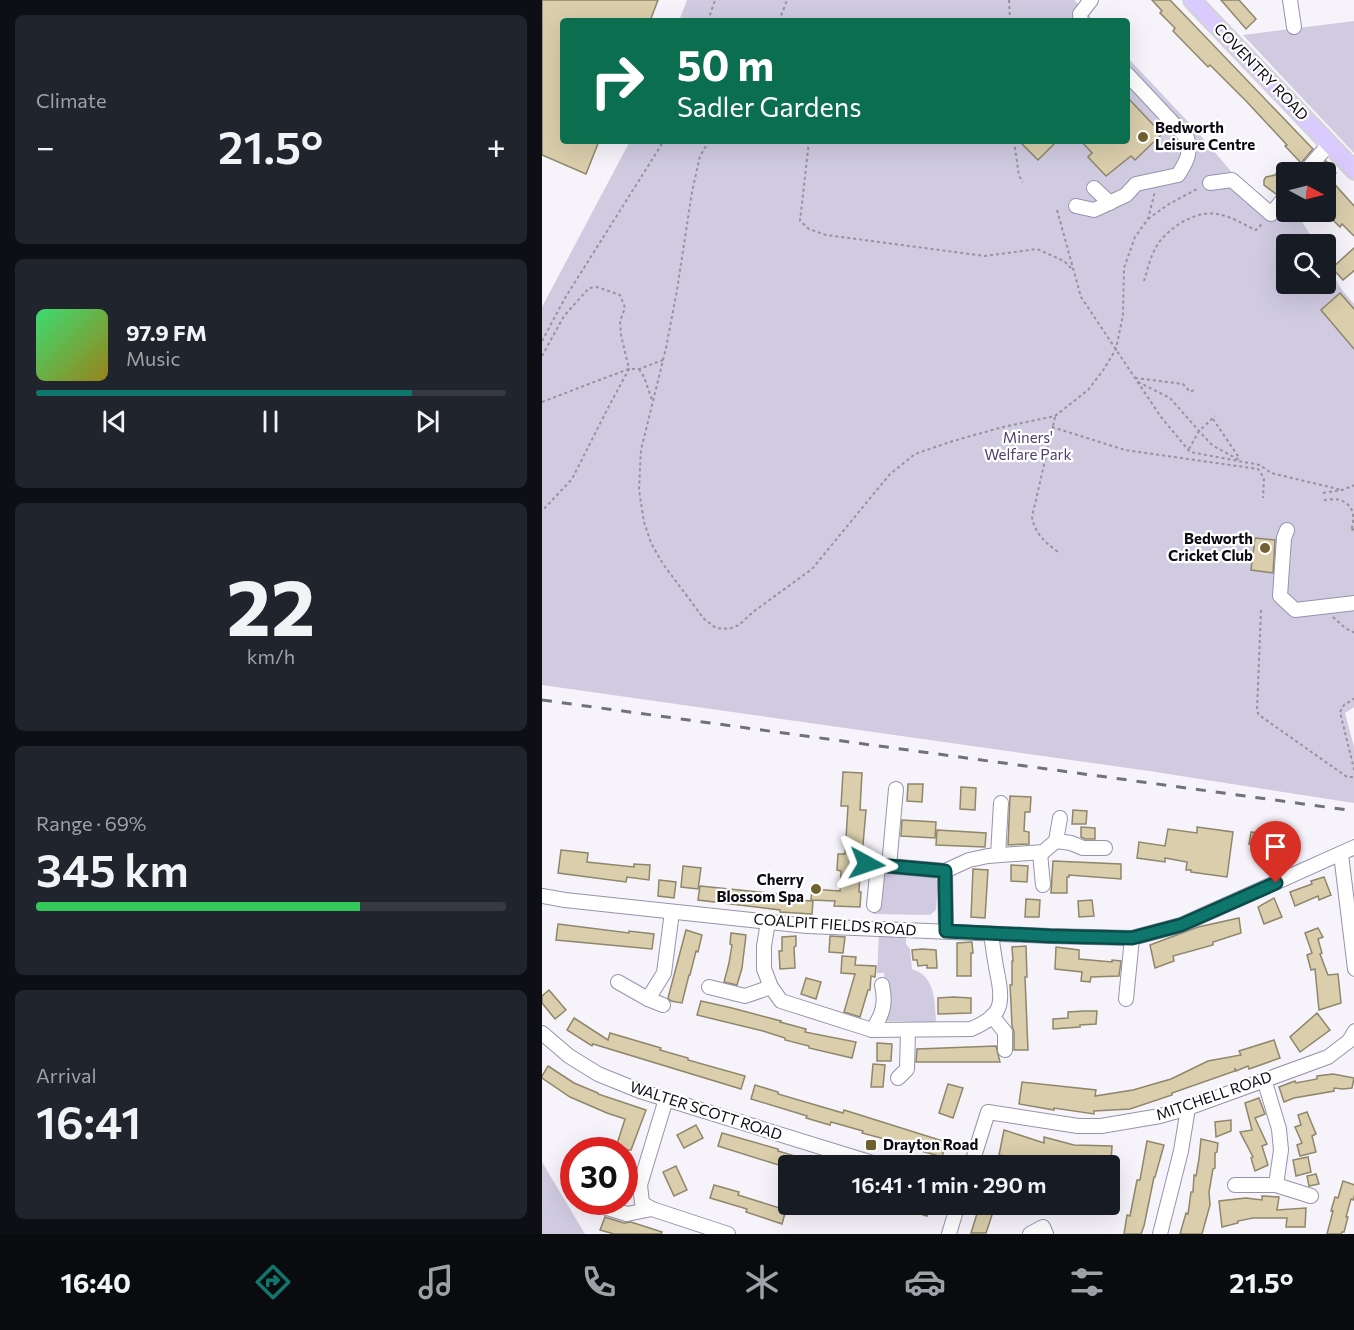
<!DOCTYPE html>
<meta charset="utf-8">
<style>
body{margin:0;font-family:Commissioner,sans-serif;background:#20242c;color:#f1f3f6;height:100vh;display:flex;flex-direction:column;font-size:22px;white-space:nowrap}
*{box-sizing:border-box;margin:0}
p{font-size:20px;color:#9ea1a6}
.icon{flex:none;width:33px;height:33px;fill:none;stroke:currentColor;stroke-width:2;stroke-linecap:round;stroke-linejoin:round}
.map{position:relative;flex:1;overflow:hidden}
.side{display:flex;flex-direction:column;gap:15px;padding:15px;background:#0d0f14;width:542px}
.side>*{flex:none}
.hud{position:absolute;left:18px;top:18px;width:570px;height:126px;border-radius:6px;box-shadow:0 6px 24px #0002;background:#0b6e4f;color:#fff;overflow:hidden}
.needle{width:39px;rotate:97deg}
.fabs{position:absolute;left:734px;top:162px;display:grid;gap:12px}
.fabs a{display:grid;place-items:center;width:60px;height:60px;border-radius:6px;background:#171b24;box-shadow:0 6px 24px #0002;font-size:30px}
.speed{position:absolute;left:18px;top:1137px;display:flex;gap:12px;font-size:30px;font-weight:700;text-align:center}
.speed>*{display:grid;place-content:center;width:78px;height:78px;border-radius:50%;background:#171b24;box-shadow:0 6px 24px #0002;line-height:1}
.speed .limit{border:9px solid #d22;background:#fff;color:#111}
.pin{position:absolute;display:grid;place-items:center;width:51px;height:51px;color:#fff;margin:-62px -26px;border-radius:50% 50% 50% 0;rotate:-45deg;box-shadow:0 0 6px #0007}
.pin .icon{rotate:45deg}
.me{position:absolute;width:66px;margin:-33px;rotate:95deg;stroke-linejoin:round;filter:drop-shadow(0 0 4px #0008)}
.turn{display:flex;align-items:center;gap:21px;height:126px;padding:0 18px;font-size:27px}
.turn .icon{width:78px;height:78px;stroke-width:2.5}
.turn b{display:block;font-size:42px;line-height:51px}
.big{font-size:45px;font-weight:600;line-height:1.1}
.side .widget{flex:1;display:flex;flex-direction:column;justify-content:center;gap:9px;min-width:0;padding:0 21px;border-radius:9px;background:#20242c}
.side .dial{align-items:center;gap:0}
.dial b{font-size:78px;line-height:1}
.song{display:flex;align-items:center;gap:18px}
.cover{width:72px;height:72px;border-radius:9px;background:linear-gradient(135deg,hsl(140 70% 55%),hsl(50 70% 35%))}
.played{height:6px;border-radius:3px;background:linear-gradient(90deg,#0f766e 80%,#363941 80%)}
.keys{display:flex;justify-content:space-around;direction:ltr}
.heat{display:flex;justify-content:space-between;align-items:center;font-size:33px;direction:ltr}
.charge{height:9px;border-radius:4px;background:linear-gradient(90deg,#34c759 69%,#363941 0)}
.trip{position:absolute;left:236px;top:1155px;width:342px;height:60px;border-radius:6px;background:#171b24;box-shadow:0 6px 24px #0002;font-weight:600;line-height:60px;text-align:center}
.tab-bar{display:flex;height:96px;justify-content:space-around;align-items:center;background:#090b0e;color:#9ea1a6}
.tab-bar .icon{width:42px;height:42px}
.tab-bar .current{color:#0f766e}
.tab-bar b{font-size:27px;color:#f1f3f6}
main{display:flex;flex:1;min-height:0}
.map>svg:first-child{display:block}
.green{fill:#d0cbe1}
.building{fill:#daceac;stroke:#8f866b;stroke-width:1.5}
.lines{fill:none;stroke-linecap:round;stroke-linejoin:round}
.minor-casing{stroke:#9892ad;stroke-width:16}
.major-casing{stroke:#d3d3d5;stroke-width:20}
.path{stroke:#96939b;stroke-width:2;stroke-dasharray:3 3;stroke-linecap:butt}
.minor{stroke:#fff;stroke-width:14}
.major{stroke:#d9cbfd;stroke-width:16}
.rail{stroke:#727078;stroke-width:3;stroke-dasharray:10 10;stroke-linecap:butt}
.route-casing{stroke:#0a4d48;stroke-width:15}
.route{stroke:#0f766e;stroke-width:10}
.poi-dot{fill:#72612f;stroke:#fff;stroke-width:2}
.labels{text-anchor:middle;stroke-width:4.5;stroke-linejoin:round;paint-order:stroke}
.street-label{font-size:15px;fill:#0d0a14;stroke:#fff}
.poi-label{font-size:15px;font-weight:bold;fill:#0d0a14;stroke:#fff;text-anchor:start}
.park-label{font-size:15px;fill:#4f4170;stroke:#fff}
</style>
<main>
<section class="side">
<div class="widget"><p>Climate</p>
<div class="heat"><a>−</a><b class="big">21.5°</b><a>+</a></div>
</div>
<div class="widget">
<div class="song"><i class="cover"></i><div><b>97.9 FM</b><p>Music</p></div></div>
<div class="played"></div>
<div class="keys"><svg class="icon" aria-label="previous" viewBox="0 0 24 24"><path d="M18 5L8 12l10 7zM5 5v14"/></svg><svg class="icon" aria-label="pause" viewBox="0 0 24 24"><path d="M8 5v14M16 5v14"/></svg><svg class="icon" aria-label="next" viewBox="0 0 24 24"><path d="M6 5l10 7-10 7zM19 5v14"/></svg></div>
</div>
<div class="widget dial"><b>22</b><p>km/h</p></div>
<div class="widget"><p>Range · 69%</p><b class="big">345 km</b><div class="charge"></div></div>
<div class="widget"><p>Arrival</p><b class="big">16:41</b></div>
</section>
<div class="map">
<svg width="813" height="1234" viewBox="0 0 813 1234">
<rect width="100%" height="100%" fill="#f6f4fa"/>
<g class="green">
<polygon points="145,0 532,0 552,21 137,21"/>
<polygon points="812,21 812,153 701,35"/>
<polygon points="585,57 651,127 731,220 744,205 744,212 754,212 774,244 744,244 744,284 783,284 783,261 800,290 812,304 813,707 803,713 812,747 812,803 607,771 0,685 0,307 88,141 585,141"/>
<polygon points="340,873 385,876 394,878 396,883 394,910 388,915 331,914 331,906"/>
<path d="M337,933L364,934V944L368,949L370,969C393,976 393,1001 394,1022L341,1021L345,995L342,973H335Z"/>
<polygon points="0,1162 43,1234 0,1234"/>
</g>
<g class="building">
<polygon points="0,0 116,0 108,21 21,21 21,141 57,141 44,174 0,155"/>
<polygon points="610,0 628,0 771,149 759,163 743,146 745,145 705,102 668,65 666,67 631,31 633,28 618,13 620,11"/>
<polygon points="679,0 697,0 714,19 704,29"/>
<polygon points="585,97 620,134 593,160 589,156 564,176 546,157 550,153 539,141 585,141"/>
<polygon points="477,141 515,141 496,160"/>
<polygon points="784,161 794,173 788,179 813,207 813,237 800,224 798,227 785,214 789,210 785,206 787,204 783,199"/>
<polygon points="738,169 744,173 744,187 740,188 734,194 722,185 722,180 724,177 733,175"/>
<polygon points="813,247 813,270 801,280 790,268"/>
<polygon points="798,293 813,310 813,350 779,310"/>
<polygon points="713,538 733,540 731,573 709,570"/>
<polygon points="301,772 320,773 318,810 324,810 320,856 317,859 316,864 320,871 318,872 317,892 319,892 318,907 292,906 293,901 269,900 270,889 298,891 299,871 295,870 296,854 303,854 306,806 299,806"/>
<polygon points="366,784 381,784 380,802 365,801"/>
<polygon points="419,787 434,788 433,810 418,809"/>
<polygon points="468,796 489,797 488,812 483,812 482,831 487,832 487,844 466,845"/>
<polygon points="531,810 545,811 544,824 530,824"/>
<polygon points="360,820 394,822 393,838 359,836"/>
<polygon points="539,827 553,828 553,839 543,839 539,837"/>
<polygon points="655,827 691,832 685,877 649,872 649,870 644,870 645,862 623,858 623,862 595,858 597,842 623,846 626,829 655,833"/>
<polygon points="395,830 444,833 443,847 394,845"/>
<polygon points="709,832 746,837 745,849 707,844"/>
<polygon points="19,850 46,853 45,862 92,867 92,864 108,865 107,880 85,877 84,882 16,873"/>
<polygon points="511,861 579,864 579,879 527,875 527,877 525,877 525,893 509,893"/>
<polygon points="469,865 486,866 485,882 469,881"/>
<polygon points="141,866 159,868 156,889 139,887"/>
<polygon points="431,869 446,870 443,918 429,917"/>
<polygon points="782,877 789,895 777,900 776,896 753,906 748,892 770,884 769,881"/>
<polygon points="117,880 134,882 132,898 116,896"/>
<polygon points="158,886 238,894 238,899 271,901 270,914 238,912 238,910 156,900"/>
<polygon points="732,898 740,917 722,924 716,907"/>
<polygon points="484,899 498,900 497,917 483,917"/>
<polygon points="550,900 552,916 537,917 536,901"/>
<polygon points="697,918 699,933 671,942 671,945 631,956 632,961 613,968 608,945 656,927"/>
<polygon points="16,924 87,933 87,931 112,934 110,949 14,940"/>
<polygon points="776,928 781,937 776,939 780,953 778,954 786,975 796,974 799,1003 777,1010 773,969 769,970 765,955 770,953 763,933"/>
<polygon points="144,930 160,935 156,952 154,951 148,975 147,975 140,1003 129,1001 126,998"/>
<polygon points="189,933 204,935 200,968 195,985 182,982 187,963 190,945 188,944"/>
<polygon points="254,936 254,946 252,947 253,968 238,969 237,951 240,951 240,937"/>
<polygon points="288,936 303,937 301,953 287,952"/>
<polygon points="430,942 431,953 429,953 429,976 415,976 415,943"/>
<polygon points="484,946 485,977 483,977 486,1050 472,1050 472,1032 470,1026 469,1003 468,985 470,985 470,961 471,961 470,947"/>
<polygon points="514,947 537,950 537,959 570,962 570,960 579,961 577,976 549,977 548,982 539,981 540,972 513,969"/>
<polygon points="380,949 394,950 395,968 385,968 385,965 376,966 375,960 371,960 370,950"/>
<polygon points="300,956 314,957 313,965 334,966 333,977 329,976 328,990 326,990 318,1017 302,1012 313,974 299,973"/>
<polygon points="264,978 279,982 274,999 259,994"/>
<polygon points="7,990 24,1010 13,1019 0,1003 0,996"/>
<polygon points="411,997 429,998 429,1013 396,1014 396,998"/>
<polygon points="159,1001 190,1008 239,1021 238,1022 264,1029 263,1032 314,1042 310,1058 267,1048 267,1046 243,1040 243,1038 221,1031 155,1015"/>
<polygon points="542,1011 555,1011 554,1024 538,1025 538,1027 511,1029 511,1019 526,1018 526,1012"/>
<polygon points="775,1013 788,1030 758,1052 748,1037"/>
<polygon points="32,1018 66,1040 68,1033 119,1048 118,1050 146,1058 146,1060 203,1076 199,1089 51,1044 50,1046 25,1030"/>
<polygon points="732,1040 738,1058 707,1069 706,1066 694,1071 693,1068 693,1071 630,1093 630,1095 588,1109 552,1111 552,1114 512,1108 512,1110 477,1104 480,1082 554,1090 553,1096 591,1090 629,1079 666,1061 699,1055 697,1051"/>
<polygon points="335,1043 350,1044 349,1061 335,1061"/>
<polygon points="454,1046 458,1062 374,1062 375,1049"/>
<polygon points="331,1064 343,1065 341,1087 329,1087"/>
<polygon points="6,1066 32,1083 56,1093 56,1094 104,1110 89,1150 73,1150 83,1119 65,1113 28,1097 0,1078 0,1076"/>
<polygon points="791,1074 812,1078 810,1088 801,1089 792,1088 792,1091 752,1098 742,1102 737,1087 753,1081 754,1083 775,1079 775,1076"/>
<polygon points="406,1084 421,1088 411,1118 397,1113"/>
<polygon points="213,1085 236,1092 236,1094 301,1113 302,1110 404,1142 400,1157 362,1146 362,1144 320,1133 321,1131 289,1122 288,1125 264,1118 265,1116 209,1099"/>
<polygon points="717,1098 723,1114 713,1118 725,1144 720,1146 726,1165 713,1171 709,1158 711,1157 698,1132 710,1130 703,1103"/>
<polygon points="765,1112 774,1134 770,1136 774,1152 758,1156 755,1145 760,1143 753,1127 759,1125 756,1115"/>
<polygon points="689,1120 689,1131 674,1137 673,1122"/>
<polygon points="154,1125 161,1138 142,1148 135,1135"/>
<polygon points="462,1130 502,1143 502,1137 532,1145 570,1146 569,1163 526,1166 457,1155"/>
<polygon points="180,1133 236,1149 236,1151 276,1163 276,1166 246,1166 246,1168 176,1146"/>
<polygon points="659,1139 676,1143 675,1152 673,1153 673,1168 671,1169 667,1192 668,1205 660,1234 638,1234 644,1213 646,1214 649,1192 651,1192 652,1175 654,1176 657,1159"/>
<polygon points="605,1141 622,1145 613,1177 612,1177 602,1226 599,1234 582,1234 585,1215 588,1216 595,1180 598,1180"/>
<polygon points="766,1157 769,1172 754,1176 751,1160"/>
<polygon points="134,1166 145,1190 132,1196 121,1172"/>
<polygon points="774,1174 777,1184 767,1186 765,1176"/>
<polygon points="801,1181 813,1185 813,1194 811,1200 809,1199 804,1217 806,1217 802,1232 800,1232 799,1234 785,1234 791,1211 789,1211 793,1197 796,1198"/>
<polygon points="172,1185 197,1192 196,1195 244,1210 240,1224 204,1212 205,1209 168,1198"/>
<polygon points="720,1196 737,1197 735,1210 764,1208 763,1227 744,1227 745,1218 711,1218 696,1221 696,1223 680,1227 677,1201 704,1198 720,1200"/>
<polygon points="355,1204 388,1204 385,1216 355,1207"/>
<polygon points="438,1204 455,1204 450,1215 444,1233 429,1233"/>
<polygon points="63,1217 82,1223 89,1222 120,1232 119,1234 72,1234 58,1230"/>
</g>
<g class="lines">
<defs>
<g id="minor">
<polyline points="748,0 752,27"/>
<polyline points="539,21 538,14 549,0"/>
<polyline points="763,172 787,144"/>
<polyline points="668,183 690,180 729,214 744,196"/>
<polyline points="552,188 568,203"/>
<path d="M534,206L552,210L584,195L594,184L636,175C645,161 649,154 645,138L585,74"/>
<polyline points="745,530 742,538 738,596 753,610 813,603"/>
<polyline points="514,841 518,818"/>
<polyline points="498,853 501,885"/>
<polyline points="799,854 813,969"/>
<polyline points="456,855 459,803"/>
<polyline points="325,864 403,871 427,860 446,856 501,852 514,841 529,843 541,848 563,848"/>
<polyline points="347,866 354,789"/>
<polyline points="403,871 404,931"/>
<polyline points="0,896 23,900 265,926 508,936 590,938 639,925 813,847"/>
<polyline points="332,905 336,865"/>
<path d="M226,922L222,946V969L229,987L239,1001L330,1030L429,1029C458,1017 462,1006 456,977C453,963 451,948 449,934"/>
<polyline points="76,982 106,999 121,1005"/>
<polyline points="167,987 203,996 229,987"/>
<polyline points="106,999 122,973 130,912"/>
<polyline points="584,999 590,938"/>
<polyline points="450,1016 463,1032 463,1050"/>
<path d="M330,1030C341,1015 344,1003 340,985"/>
<polyline points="0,1033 27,1056 56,1074 98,1091 340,1166"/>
<polyline points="356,1078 365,1069 366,1030"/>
<polyline points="722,1079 737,1129 739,1150 734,1185"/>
<polyline points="124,1099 98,1185 100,1203 110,1209 186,1234"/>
<polyline points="429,1166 446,1112 536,1126 559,1126 618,1116 646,1108 786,1057 807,1041 813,1031"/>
<polyline points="693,1185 734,1185 769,1196"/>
<polyline points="46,1202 85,1214 110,1209"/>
<polyline points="407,1234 416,1204"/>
<polyline points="488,1234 501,1227 504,1234"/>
<polyline points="618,1234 639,1151 646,1108"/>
</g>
<polyline id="major" points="650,0 813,171"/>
</defs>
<use href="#minor" class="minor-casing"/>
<use href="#major" class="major-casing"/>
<g class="path">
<polyline points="467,0 468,21"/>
<polyline points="166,21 173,0"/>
<polyline points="237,21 245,0"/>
<polyline points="167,141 158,156 150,192 135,290 124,348 99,450 97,490 102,522 109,543 121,564 151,604 161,618 174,628 187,629 197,625 211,612 270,569 348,474 373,454 411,441 461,427 513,416 546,390 562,369 574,349 581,315 582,268 593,237 606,219 613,191"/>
<polyline points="267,141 258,221 267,229 284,235 443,256 495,249 522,261 530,269"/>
<polyline points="472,141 477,176 481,182"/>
<polyline points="515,210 539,297 619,417 648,452 718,465 729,473 800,490"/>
<polyline points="606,219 627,204 657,188"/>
<path d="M602,281C606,268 609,253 618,241C630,226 655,210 675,214C689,216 702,225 714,230L721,223"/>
<polyline points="0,341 23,298 118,147 121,141"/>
<polyline points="0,356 22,316 47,288 55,287 78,295 83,308 78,321 79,335 87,369 67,406 30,479 0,511"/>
<polyline points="97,369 102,377 110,400"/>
<polyline points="593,378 641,384 648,392 652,390"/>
<polyline points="596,382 628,398 657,431 670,445 697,460"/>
<polyline points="0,402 60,379 87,369 97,369 121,360"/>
<path d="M513,417L490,517C493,534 503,542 516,552"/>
<polyline points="671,419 698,459"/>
<polyline points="510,427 583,450 716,469 722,478 721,498"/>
<polyline points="647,449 657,431 673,416"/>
<polyline points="781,493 800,490 813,485"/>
<path d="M782,500C787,500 794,498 798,500C813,505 813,519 809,531L813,528"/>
<polyline points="719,610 715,711 717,715 805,777 813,777"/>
<polyline points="791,617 803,628 813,633"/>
<polyline points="813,698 802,705 798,712 813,773"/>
</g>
<use href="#minor" class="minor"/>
<use href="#major" class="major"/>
<polyline class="rail" points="0,700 813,811"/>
</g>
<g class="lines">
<defs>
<polyline id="route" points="325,864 403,871 404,931 508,936 590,938 639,925 734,883"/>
</defs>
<use href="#route" class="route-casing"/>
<use href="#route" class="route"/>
</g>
<g class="poi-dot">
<circle cx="601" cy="137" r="6"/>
<circle cx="723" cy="548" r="6"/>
<circle cx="274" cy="889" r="6"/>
<rect x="323" y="1139" width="12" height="12" rx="3"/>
</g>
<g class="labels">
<g class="street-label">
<text transform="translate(719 72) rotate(46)" y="5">COVENTRY ROAD</text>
<text transform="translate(293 925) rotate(4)" y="5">COALPIT FIELDS ROAD</text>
<text transform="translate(672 1096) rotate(-19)" y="5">MITCHELL ROAD</text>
<text transform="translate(164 1111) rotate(18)" y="5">WALTER SCOTT ROAD</text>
</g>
<g class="poi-label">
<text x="613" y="133">Bedworth<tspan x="613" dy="17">Leisure Centre</tspan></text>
<text x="711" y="544" text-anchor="end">Bedworth<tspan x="711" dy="17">Cricket Club</tspan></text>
<text x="262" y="885" text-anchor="end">Cherry<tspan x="262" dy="17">Blossom Spa</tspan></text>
<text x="341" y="1150">Drayton Road</text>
</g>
<g class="park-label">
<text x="486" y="443">Miners'<tspan x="486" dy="17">Welfare Park</tspan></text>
</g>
</g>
</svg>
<div class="fabs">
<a><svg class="needle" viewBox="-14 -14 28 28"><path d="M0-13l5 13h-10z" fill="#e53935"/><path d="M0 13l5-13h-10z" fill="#9ea1a6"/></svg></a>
<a><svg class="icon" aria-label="search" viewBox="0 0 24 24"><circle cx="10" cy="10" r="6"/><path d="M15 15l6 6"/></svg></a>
</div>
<div class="speed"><div class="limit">30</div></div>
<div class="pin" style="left:734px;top:883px;background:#d93025"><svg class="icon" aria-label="arrive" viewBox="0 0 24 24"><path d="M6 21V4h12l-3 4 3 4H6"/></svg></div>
<svg class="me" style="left:325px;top:864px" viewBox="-20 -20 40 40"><path d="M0-17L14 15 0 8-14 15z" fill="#0f766e" stroke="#fff" stroke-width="4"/></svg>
<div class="trip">16:41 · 1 min · 290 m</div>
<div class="hud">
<div class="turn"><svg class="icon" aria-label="right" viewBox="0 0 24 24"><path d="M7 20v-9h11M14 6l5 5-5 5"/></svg><div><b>50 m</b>Sadler Gardens</div></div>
</div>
</div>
</main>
<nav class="tab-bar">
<b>16:40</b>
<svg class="icon current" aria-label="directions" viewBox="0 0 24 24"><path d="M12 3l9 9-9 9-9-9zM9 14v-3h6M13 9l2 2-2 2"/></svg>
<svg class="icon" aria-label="music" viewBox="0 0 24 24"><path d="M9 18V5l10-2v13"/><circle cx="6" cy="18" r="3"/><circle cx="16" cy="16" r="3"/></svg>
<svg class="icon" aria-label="phone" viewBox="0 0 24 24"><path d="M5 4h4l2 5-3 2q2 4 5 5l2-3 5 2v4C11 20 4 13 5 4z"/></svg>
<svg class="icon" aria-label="climate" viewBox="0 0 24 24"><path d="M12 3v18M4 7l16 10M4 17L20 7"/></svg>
<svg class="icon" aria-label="car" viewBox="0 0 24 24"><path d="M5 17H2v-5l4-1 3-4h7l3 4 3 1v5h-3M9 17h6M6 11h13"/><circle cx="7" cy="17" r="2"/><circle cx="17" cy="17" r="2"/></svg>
<svg class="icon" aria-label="filters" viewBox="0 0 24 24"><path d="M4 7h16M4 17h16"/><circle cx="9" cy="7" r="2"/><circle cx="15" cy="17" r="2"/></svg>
<b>21.5°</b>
</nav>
